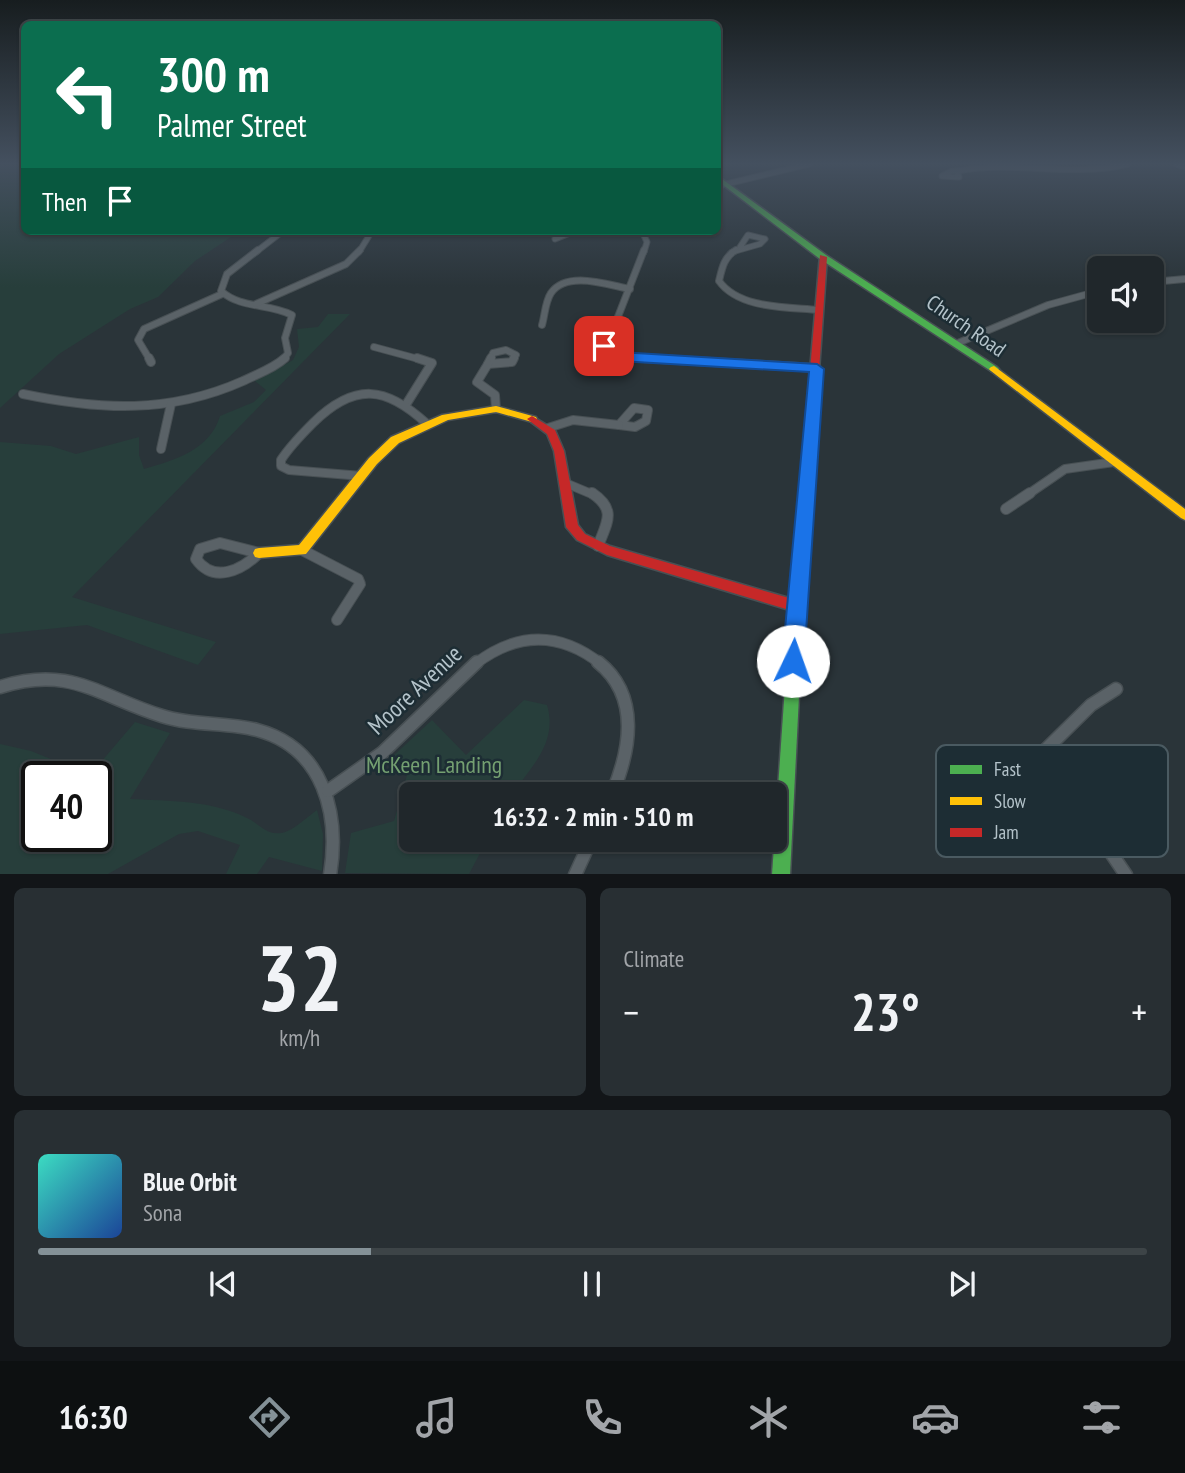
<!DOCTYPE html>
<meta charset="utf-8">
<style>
body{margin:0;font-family:"PT Sans Narrow",sans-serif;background:#282f33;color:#f1f3f6;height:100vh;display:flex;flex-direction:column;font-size:26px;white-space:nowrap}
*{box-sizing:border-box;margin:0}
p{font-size:23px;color:#a2a5a9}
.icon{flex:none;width:38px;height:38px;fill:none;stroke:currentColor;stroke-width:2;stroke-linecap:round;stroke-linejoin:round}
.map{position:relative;height:874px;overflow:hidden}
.drawer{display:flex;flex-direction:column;gap:14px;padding:14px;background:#121518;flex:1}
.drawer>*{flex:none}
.banner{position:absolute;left:21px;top:21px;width:700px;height:214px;border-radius:10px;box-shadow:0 2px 5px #0004,0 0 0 2px #3d4447;background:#0b6e4f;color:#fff;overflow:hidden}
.tools{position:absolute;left:1087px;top:256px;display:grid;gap:14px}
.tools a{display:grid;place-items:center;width:77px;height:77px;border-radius:10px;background:#20272b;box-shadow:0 2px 5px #0004,0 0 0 2px #3d4447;font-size:35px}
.speed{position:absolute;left:21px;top:761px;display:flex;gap:14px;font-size:35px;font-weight:700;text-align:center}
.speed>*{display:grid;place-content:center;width:91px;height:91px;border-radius:50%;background:#20272b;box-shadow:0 2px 5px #0004,0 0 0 2px #3d4447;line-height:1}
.speed .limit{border:4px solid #111;border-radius:10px;background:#fff;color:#111}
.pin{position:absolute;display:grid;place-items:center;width:60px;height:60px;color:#fff;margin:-30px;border-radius:14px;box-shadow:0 4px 10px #0006}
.me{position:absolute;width:77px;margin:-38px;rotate:3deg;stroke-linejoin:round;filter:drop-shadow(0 0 5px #0008)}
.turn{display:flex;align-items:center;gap:24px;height:147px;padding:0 21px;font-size:32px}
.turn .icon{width:91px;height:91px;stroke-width:2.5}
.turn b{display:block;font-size:49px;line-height:60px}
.then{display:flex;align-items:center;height:66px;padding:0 21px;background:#0003;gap:14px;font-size:26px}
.big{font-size:52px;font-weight:800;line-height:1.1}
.drawer .tile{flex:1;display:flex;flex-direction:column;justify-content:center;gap:10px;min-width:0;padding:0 24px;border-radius:10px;background:#282f33}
.drawer .dial{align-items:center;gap:0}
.dial b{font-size:91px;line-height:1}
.song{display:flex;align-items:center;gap:21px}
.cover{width:84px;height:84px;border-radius:10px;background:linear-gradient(135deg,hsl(170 70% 55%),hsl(220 70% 35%))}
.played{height:7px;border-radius:4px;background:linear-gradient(90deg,#849197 30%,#3d4447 30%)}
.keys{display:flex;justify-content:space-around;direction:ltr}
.heat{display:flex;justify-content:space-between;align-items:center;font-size:38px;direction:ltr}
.drawer .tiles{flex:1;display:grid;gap:14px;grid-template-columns:1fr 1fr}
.tile:last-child{grid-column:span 2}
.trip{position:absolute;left:399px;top:782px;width:388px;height:70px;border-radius:10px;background:#20272b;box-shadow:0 2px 5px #0004,0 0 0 2px #3d4447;font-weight:800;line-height:70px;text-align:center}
.dock{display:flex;height:112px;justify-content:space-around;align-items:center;background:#0d1011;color:#a2a5a9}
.dock .icon{width:49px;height:49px}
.dock .selected{color:#849197}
.dock b{font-size:32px;color:#f1f3f6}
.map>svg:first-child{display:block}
.green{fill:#273e3b;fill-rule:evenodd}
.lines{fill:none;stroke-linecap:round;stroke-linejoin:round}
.street-far4-casing{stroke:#485054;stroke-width:7}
.street-far3-casing{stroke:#485054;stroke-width:8}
.street-far2-casing{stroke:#485054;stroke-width:10}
.street-far1-casing{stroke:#485054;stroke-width:12}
.street-casing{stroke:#485054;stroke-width:15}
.fast-casing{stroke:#485054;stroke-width:3}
.slow-casing{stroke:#485054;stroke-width:3}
.jam-casing{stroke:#485054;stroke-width:3}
.street-far4{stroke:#5a6267;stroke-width:5}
.street-far3{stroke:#5a6267;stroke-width:6}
.street-far2{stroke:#5a6267;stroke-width:8}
.street-far1{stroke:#5a6267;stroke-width:10}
.street{stroke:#5a6267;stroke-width:12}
.fast{fill:#4caf50;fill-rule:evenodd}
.slow{fill:#ffc107;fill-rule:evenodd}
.jam{fill:#c62828;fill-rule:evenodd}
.route{fill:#1a73e8;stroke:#114b97;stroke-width:2}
.labels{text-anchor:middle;stroke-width:5;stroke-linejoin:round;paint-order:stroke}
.street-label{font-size:21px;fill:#b4c3ca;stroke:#1d2d34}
.near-street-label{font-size:24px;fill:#b4c3ca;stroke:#1d2d34}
.near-park-label{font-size:24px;fill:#74a071;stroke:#1d2d34}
.key{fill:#1d2d34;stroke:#4a5a61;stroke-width:2}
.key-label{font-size:19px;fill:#b4c3ca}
</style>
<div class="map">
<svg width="1185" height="875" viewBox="0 0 1185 875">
<rect width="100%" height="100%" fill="#2a3439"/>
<g class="green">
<polygon points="0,164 24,164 24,231 240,231 195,261 158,297 130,309 59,354 0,408"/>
<path d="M328,314H350L72,597L216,642L198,665L87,625L0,634V442L51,446L76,454L139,437V455L144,469C175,460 210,450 220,416L254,402L266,390L255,381L293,360L299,347L297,329L318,327Z"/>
<path d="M524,700L547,705C558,742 532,766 512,794H411V840H487L469,874L345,873L351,833L394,821L407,775L391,758L432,720L466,755Z"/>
<path d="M135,722L170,733L130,799C169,801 211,800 247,818C260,824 265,835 281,833C292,832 307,817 317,810L323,834L322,871L269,857L257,874H226L240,845L198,831L179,834L108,874H0V744L31,751L90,775ZM96,777V836H37V777Z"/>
</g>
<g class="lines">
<defs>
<g id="street-far4">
<polyline points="1176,164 1185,167"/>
<polygon points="952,171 957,171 959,177 942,176"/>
<path d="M957,171C1014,160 1071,178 1128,164"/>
<polyline points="718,186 809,164"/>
<polyline points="642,231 647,242 644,252"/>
<polyline points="555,239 575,231"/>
<polyline points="256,252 283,231"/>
<polyline points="359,252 372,231"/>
<polyline points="732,252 760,244 765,239 748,235 740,247"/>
</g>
<g id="street-far3">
<path d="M258,250L227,274L221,291C241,309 269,303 292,315L285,338L288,353L283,360"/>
<polyline points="644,250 605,350 627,357 672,360"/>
<path d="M736,250C724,257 722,268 719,281C739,309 787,307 818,310"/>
<polyline points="1152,282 1185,279"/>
<polyline points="256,304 346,264 360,250"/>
<path d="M542,325C545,315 545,302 551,293C567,270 608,285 630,289"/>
<polyline points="958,343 1048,305 1099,291"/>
<polyline points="374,347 422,360"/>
<polyline points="150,360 138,340 144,329 222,294"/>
<polyline points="490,360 493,353 506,350 516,355 513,360"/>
</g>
<g id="street-far2">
<polyline points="149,358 151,362"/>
<polyline points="491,358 488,364 512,362 514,358"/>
<polyline points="642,358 817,368"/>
<polyline points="488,364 477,382 495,395 496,409"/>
<path d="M23,394C100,410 169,414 243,381C257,374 273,369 285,358"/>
<polyline points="407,403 432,363 417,358"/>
<polygon points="634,408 648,410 646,421 635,427 619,425"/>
<polyline points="548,428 573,420 619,425"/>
<polyline points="161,449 171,404"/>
<path d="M362,476L289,470L281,466V460C290,446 302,434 313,423C355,382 386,386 427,424"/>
<polyline points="563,482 594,495"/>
<polyline points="1027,495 1065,469 1114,462"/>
</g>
<g id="street-far1">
<path d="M592,493C617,510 607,522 598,546"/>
<polyline points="1006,509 1030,493"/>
<path d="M220,543L259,553C242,570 214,584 196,559L200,549Z"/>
<polyline points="302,550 358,579 360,584 337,620"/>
<path d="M475,664C517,632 559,631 601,664"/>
</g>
<g id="street">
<path d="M598,662C641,696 630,751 612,794"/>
<path d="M0,687C71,665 98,696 162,716C193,726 226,722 257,730C324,748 340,814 330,875"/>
<polyline points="1031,764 1088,819 1126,875"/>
<polyline points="328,791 382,753 477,662"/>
<polyline points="952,832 1031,764 1091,705 1116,689"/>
<polyline points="575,875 591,840"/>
</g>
<g id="fast">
<polygon points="718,176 826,255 997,367 999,369 997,371 991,371 820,259 718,181"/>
<polygon points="800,551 804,552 806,556 790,875 772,875 794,556 796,552"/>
</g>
<g id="slow">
<polygon points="994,366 1185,509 1185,520 1181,518 991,371 989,369 991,367"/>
<polygon points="496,406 536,417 537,419 532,422 496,412 448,420 399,443 377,464 306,554 259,558 255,557 253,553 255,549 259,548 299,545 369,458 391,437 442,415"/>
</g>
<g id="jam">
<polygon points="820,255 827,257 806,556 804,560 800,561 796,560 794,556"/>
<polygon points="532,416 555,430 564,451 578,525 585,534 610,546 796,600 801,602 803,606 801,610 796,612 607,555 577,540 566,527 554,451 547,434 527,419"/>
</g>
</defs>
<use href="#street-far4" class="street-far4-casing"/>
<use href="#street-far3" class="street-far3-casing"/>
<use href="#street-far2" class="street-far2-casing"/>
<use href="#street-far1" class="street-far1-casing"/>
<use href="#street" class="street-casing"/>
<use href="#fast" class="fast-casing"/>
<use href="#slow" class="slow-casing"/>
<use href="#jam" class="jam-casing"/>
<use href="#street-far4" class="street-far4"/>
<use href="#street-far3" class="street-far3"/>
<use href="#street-far2" class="street-far2"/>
<use href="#street-far1" class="street-far1"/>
<use href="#street" class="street"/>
<use href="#fast" class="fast"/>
<use href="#slow" class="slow"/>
<use href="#jam" class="jam"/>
</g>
<linearGradient id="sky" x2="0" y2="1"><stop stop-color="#171d1f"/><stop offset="0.57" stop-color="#44505f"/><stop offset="1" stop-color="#44505f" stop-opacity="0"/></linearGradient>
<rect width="1185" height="287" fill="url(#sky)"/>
<polygon class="route" points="604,342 619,352 817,364 824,369 804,661 801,668 793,671 785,668 782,661 809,372 619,361 606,358 597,346"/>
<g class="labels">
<g class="street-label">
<text transform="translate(966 326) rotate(35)" y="7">Church Road</text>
</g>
<g class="near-street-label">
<text transform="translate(415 690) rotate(-43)" y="8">Moore Avenue</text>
</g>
<g class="near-park-label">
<text x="434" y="773">McKeen Landing</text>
</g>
</g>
<rect x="936" y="745" width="232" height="112" rx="10" class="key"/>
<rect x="950" y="765" width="32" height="9" fill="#4caf50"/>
<rect x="950" y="797" width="32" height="8" fill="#ffc107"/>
<rect x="950" y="828" width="32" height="9" fill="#c62828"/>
<g class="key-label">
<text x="994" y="776">Fast</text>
<text x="994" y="808">Slow</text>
<text x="994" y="839">Jam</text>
</g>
</svg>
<div class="tools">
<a><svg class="icon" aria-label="sound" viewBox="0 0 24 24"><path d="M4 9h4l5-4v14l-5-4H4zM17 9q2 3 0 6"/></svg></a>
</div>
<div class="speed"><div class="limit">40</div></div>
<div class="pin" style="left:604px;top:346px;background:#d93025"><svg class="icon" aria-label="arrive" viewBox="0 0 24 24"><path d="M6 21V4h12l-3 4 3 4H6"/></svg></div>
<svg class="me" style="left:793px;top:661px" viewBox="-20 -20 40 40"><circle r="19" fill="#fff"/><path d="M0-13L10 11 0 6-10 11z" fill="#1a73e8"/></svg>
<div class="trip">16:32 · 2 min · 510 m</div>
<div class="banner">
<div class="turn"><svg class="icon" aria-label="left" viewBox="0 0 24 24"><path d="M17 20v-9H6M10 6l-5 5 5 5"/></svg><div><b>300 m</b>Palmer Street</div></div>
<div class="then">Then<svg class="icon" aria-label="arrive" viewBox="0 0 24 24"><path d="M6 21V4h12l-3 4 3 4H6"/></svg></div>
</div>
</div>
<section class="drawer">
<div class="tiles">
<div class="tile dial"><b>32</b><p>km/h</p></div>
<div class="tile"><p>Climate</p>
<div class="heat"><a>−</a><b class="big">23°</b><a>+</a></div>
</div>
<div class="tile">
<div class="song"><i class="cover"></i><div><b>Blue Orbit</b><p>Sona</p></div></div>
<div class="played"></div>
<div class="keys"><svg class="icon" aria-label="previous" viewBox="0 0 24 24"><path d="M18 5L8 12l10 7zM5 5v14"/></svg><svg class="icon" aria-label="pause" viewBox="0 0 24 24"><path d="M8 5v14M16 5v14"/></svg><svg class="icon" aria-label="next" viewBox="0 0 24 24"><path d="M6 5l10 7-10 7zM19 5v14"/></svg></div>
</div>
</div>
</section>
<nav class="dock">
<b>16:30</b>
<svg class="icon selected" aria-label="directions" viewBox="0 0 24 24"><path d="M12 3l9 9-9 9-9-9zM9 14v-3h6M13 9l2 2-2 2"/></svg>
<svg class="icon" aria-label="music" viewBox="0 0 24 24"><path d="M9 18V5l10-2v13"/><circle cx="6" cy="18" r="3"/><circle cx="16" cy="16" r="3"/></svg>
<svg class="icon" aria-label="phone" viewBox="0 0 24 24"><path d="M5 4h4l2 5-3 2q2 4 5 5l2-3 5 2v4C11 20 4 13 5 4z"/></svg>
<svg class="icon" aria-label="climate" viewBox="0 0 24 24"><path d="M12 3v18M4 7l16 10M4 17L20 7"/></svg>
<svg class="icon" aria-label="car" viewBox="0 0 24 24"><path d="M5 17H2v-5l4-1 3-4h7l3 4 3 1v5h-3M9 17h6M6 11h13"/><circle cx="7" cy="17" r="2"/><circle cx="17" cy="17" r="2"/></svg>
<svg class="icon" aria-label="filters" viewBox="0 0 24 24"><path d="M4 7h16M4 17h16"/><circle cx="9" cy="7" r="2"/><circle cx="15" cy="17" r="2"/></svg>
</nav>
